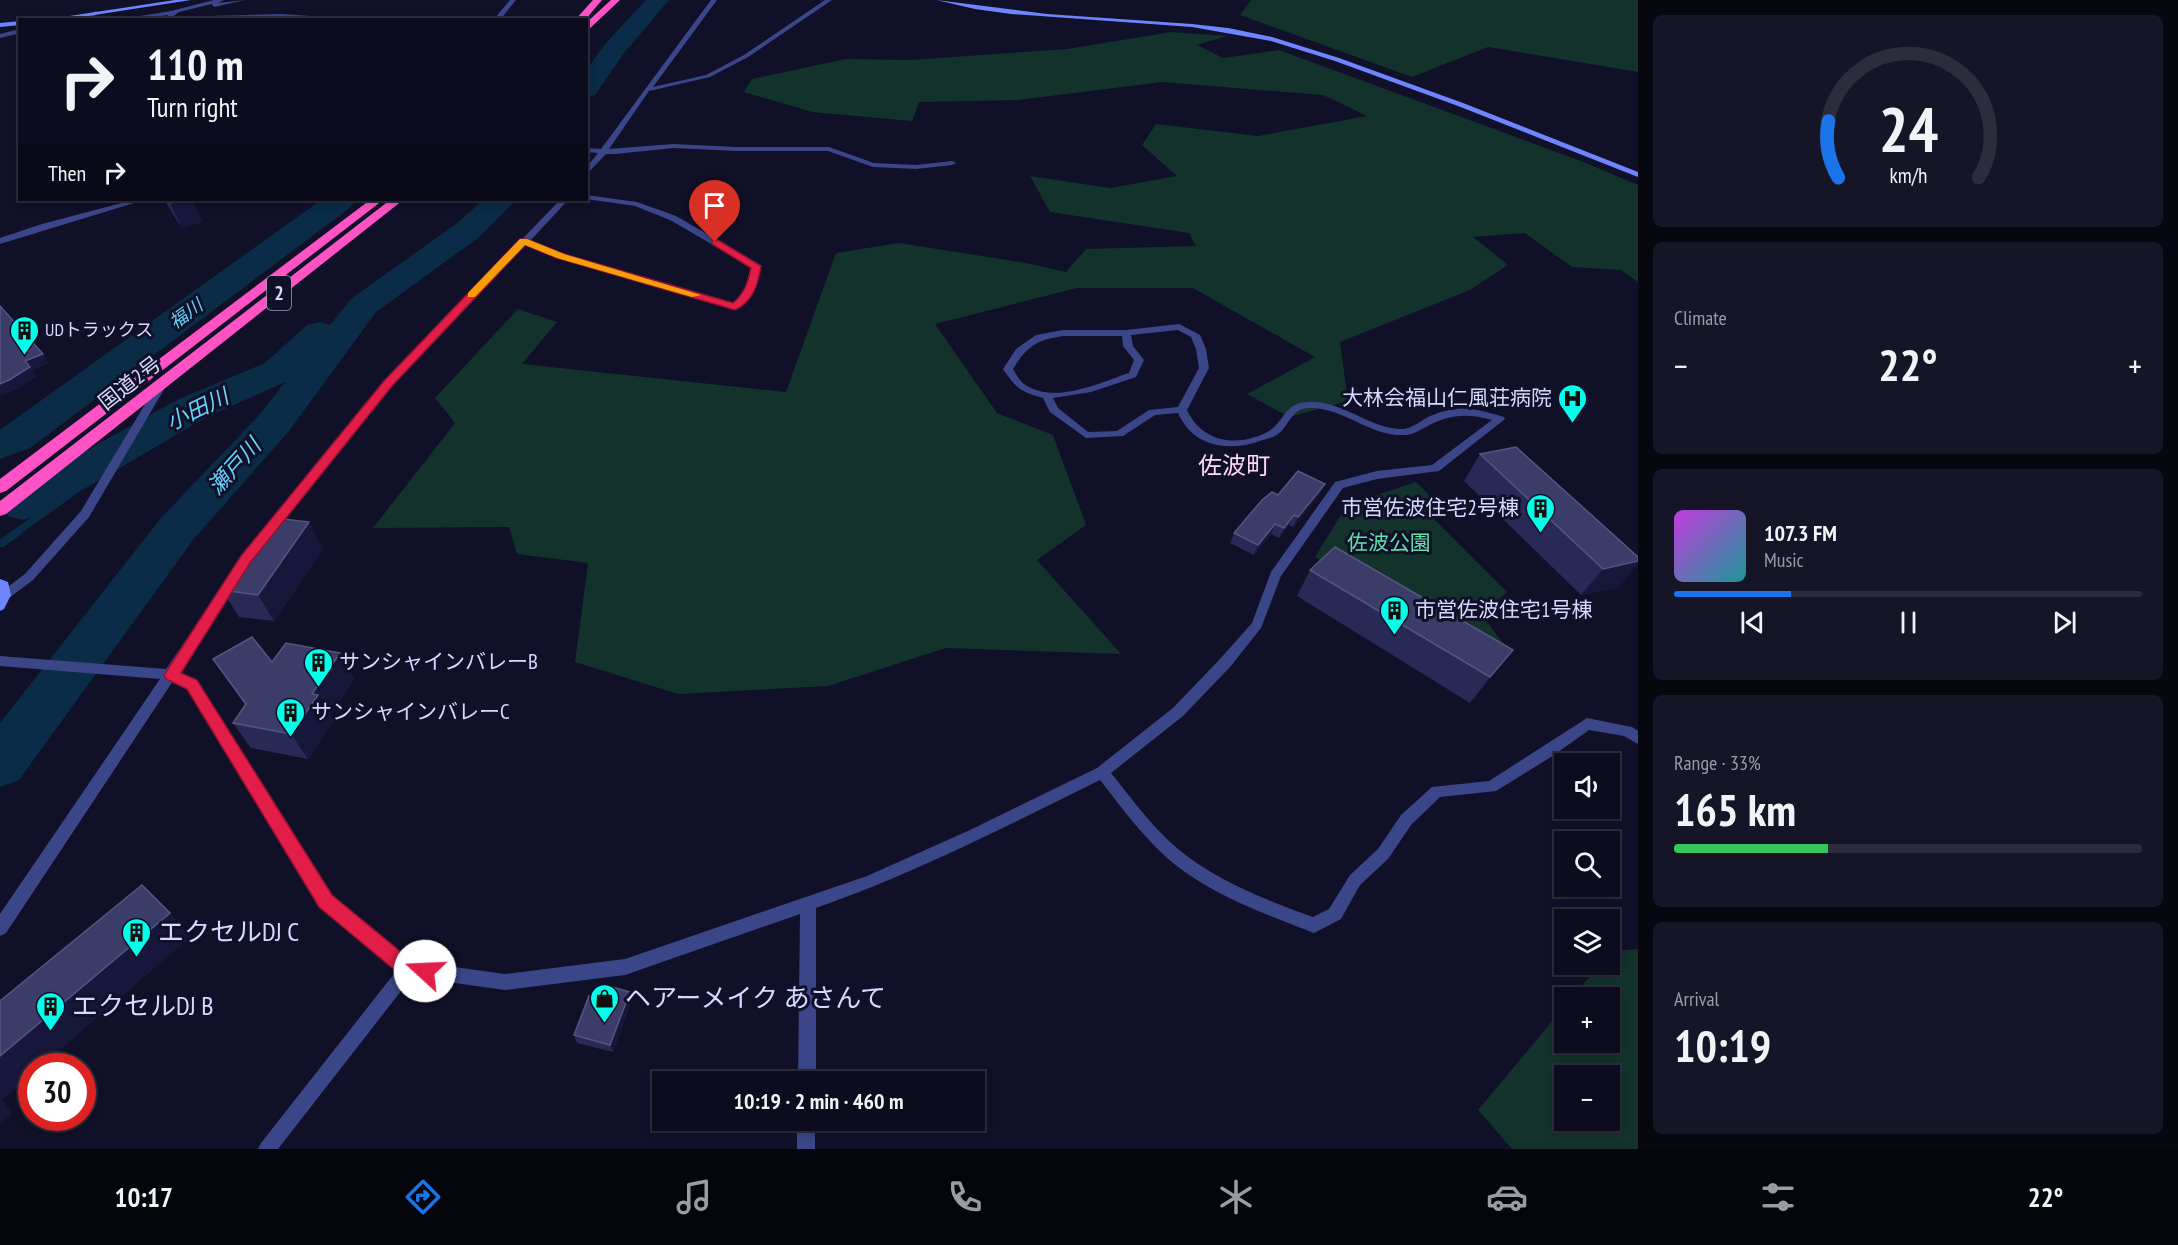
<!DOCTYPE html>
<meta charset="utf-8">
<style>
body{margin:0;font-family:"PT Sans Narrow","Noto Sans JP",sans-serif;background:#151527;color:#f1f3f6;height:100vh;display:flex;flex-direction:column;font-size:22px;white-space:nowrap}
*{box-sizing:border-box;margin:0}
p{font-size:20px;color:#9a9ba4}
.icon{flex:none;width:33px;height:33px;fill:none;stroke:currentColor;stroke-width:2;stroke-linecap:round;stroke-linejoin:round}
.map{position:relative;flex:1;overflow:hidden}
.panel{display:flex;flex-direction:column;gap:15px;padding:15px;background:#070710;width:540px}
.panel>*{flex:none}
.hud{position:absolute;left:18px;top:18px;width:570px;height:183px;border-radius:0px;box-shadow:0 3px 9px #0003,0 0 0 2px #2c2c3c;background:#0c0c1e;color:#f1f3f6;overflow:hidden}
.buttons{position:absolute;left:1554px;top:753px;display:grid;gap:12px}
.buttons a{display:grid;place-items:center;width:66px;height:66px;border-radius:0px;background:#0c0c1e;box-shadow:0 3px 9px #0003,0 0 0 2px #2c2c3c;font-size:30px}
.speed{position:absolute;left:18px;top:1053px;display:flex;gap:12px;font-size:30px;font-weight:700;text-align:center}
.speed>*{display:grid;place-content:center;width:78px;height:78px;border-radius:50%;background:#0c0c1e;box-shadow:0 3px 9px #0003,0 0 0 2px #2c2c3c;line-height:1}
.speed .limit{border:9px solid #d22;background:#fff;color:#111}
.pin{position:absolute;display:grid;place-items:center;width:51px;height:51px;color:#fff;margin:-62px -26px;border-radius:50% 50% 50% 0;rotate:-45deg;box-shadow:0 0 6px #0007}
.pin .icon{rotate:45deg}
.me{position:absolute;width:66px;margin:-33px;rotate:290deg;stroke-linejoin:round;filter:drop-shadow(0 0 4px #0008)}
.turn{display:flex;align-items:center;gap:21px;height:126px;padding:0 30px;font-size:27px}
.turn .icon{width:78px;height:78px;stroke-width:2.5}
.turn b{display:block;font-size:42px;line-height:51px}
.then{display:flex;align-items:center;height:57px;padding:0 30px;background:#0003;gap:12px;font-size:22px}
.big{font-size:45px;font-weight:700;line-height:1.1}
.panel .widget{flex:1;display:flex;flex-direction:column;justify-content:center;gap:9px;min-width:0;padding:0 21px;border-radius:9px;background:#151527}
.panel .dial{align-items:center;gap:0}
.dial svg{height:156px;overflow:visible;fill:none;stroke:#2c2c3c;stroke-width:7;stroke-linecap:round;text-anchor:middle}
.dial text{fill:#f1f3f6;stroke:none}
.song{display:flex;align-items:center;gap:18px}
.cover{width:72px;height:72px;border-radius:9px;background:linear-gradient(135deg,hsl(290 70% 55%),hsl(180 70% 35%))}
.played{height:6px;border-radius:3px;background:linear-gradient(90deg,#1a73e8 25%,#2c2c3c 25%)}
.keys{display:flex;justify-content:space-around;direction:ltr}
.heat{display:flex;justify-content:space-between;align-items:center;font-size:33px;direction:ltr}
.charge{height:9px;border-radius:4px;background:linear-gradient(90deg,#34c759 33%,#2c2c3c 0)}
.trip{position:absolute;left:652px;top:1071px;width:333px;height:60px;border-radius:0px;background:#0c0c1e;box-shadow:0 3px 9px #0003,0 0 0 2px #2c2c3c;font-weight:700;line-height:60px;text-align:center}
.dock{display:flex;height:96px;justify-content:space-around;align-items:center;background:#05050c;color:#9a9ba4}
.dock .icon{width:42px;height:42px}
.dock .current{color:#1a73e8}
.dock b{font-size:27px;color:#f1f3f6}
main{display:flex;flex:1;min-height:0}
.map>svg:first-child{display:block}
.green{fill:#13322b;fill-rule:evenodd}
.lines{fill:none;stroke-linecap:round;stroke-linejoin:round}
.stream-far1{stroke:#0a2c47;stroke-width:7}
.stream{stroke:#0a2c47;stroke-width:8}
.river{fill:#0a2c47;fill-rule:evenodd}
.street{fill:#3a4688;fill-rule:evenodd}
.secondary{fill:#6e85ff;fill-rule:evenodd}
.highway{fill:#ff52c5;fill-rule:evenodd}
.wall{fill:#292956}
.shaded-wall{fill:#17173c}
.building{fill:#3c3c68;stroke:#545580;stroke-width:1.5}
.route{fill:#e11d48;stroke:#92132f;stroke-width:1.5}
.slow{fill:#f59e0b}
.labels{text-anchor:middle;stroke-width:6;stroke-linejoin:round;paint-order:stroke}
.far-water-label{font-size:18px;font-style:italic;fill:#65d4ff;stroke:#101028}
.far-poi-label{font-size:18px;fill:#d7daff;stroke:#101028;text-anchor:start}
.shield{fill:#101028;stroke:#9b9dbe;stroke-width:1.5}
.shield-label{font-size:20px;font-weight:bold;fill:#d7daff}
.street-label{font-size:21px;fill:#d7daff;stroke:#101028}
.poi-label{font-size:21px;fill:#d7daff;stroke:#101028;text-anchor:start}
.park-label{font-size:21px;fill:#61e1a9;stroke:#101028}
.water-label{font-size:22px;font-style:italic;fill:#65d4ff;stroke:#101028}
.quarter-label{font-size:24px;fill:#ffd9f8;stroke:#101028}
.near-poi-label{font-size:26px;fill:#d7daff;stroke:#101028;text-anchor:start}
</style>
<main>
<div class="map">
<svg width="1638" height="1149" viewBox="0 0 1638 1149">
<rect width="100%" height="100%" fill="#101028"/>
<g class="green">
<polygon points="1251,0 1638,0 1638,72 1488,47 1412,77 1240,15"/>
<polygon points="1171,32 1227,36 1197,45 1223,58 1279,50 1581,161 1638,185 1638,282 1621,270 1572,267 1525,233 1473,237 1508,265 1470,290 1340,342 1348,401 1289,417 1247,394 1315,357 1193,288 1077,288 935,324 997,413 1053,435 1086,525 1037,560 1121,654 946,648 828,686 678,694 575,662 588,563 517,554 509,527 373,528 455,423 435,398 518,309 557,322 522,364 786,392 836,253 899,243 1026,263 1066,272 1086,249 1196,246 1189,233 1050,212 1030,176 1110,188 1177,176 1142,145 1156,124 1258,136 1367,116 1323,95 1162,82 1018,100 919,102 912,121 812,112 744,92 752,79 846,59 910,60 1067,49"/>
<polygon points="1416,482 1434,500 1424,509 1507,592 1482,616 1510,652 1490,659 1315,557 1347,505"/>
<path d="M1638,949V1149H1512L1478,1110L1564,1007V1042H1610V998L1572,997L1600,965L1610,964L1612,951ZM1564,1076H1610V1120H1564Z"/>
</g>
<g class="lines">
<polyline class="stream-far1" points="17,532 175,419"/>
<polyline class="stream" points="2,543 19,531"/>
<g class="river">
<polygon points="646,0 669,0 624,53 595,95 586,97 586,70 606,43"/>
<polygon points="321,200 355,200 351,207 30,448 0,459 0,430"/>
<polygon points="483,200 516,200 478,238 376,312 289,431 193,540 19,780 0,787 0,723 161,518 261,413 285,382 205,418 38,516 23,520 8,516 1,505 8,494 177,400 265,363 307,325 320,322 330,325 352,298 456,224"/>
</g>
<g class="street">
<polygon points="214,0 224,0 218,3 245,0 214,7 212,4 179,12 172,17 281,14 373,20 281,18 165,20 168,15 135,20 115,20 171,11"/>
<polygon points="510,0 516,0 500,20 493,20"/>
<polygon points="711,0 717,0 653,87 706,75 744,55 825,0 832,0 748,57 710,77 649,91 609,149 673,144 737,147 829,147 874,163 916,165 952,161 956,163 952,165 916,169 873,167 828,151 737,151 673,148 616,154 606,154 586,175 586,168 598,153 586,152 586,148 601,149"/>
<polygon points="96,11 98,14 85,20 75,20"/>
<polygon points="20,29 20,33 0,38 0,34"/>
<path d="M586,195L637,202L676,216L759,264C762,280 750,302 735,309L558,258L526,245L392,386L274,533H266L264,530L266,527L384,382L560,200H568L530,241L564,254L733,303L745,289L751,267L670,220L635,206L586,199Z"/>
<polygon points="133,200 144,200 0,244 0,238 42,224"/>
<path d="M1179,324L1200,335L1206,349L1209,368L1187,410C1202,443 1238,448 1269,431C1285,421 1283,404 1307,402C1341,399 1370,430 1404,429C1412,428 1421,421 1428,417C1457,404 1475,408 1504,417L1505,419L1439,471L1377,479L1343,488L1281,576L1261,628L1230,667L1183,716L1111,773C1132,799 1152,827 1178,849C1217,881 1266,900 1313,917L1329,909L1350,875L1378,849L1401,815L1432,787L1489,781L1587,718L1632,727L1638,731V744L1624,736L1589,730L1551,757L1496,791L1440,797L1411,825L1388,859L1360,885L1341,919L1314,933C1263,913 1208,894 1166,857C1141,834 1121,807 1100,780C1007,826 914,874 816,908V1082H798L800,914L625,975L505,990L412,977L278,1149H258L261,1143L397,970L321,906L187,689L173,681L6,933L0,936V914L160,679L0,666V656L166,669L229,577L233,576L239,580L179,672L197,681L331,896L411,961L505,974L625,959L867,876L970,830L1097,768L1173,708L1220,659L1252,623L1271,572L1335,482L1377,471L1432,465L1492,420C1467,413 1449,414 1426,427C1419,430 1413,435 1405,435C1370,437 1342,406 1308,408C1291,409 1289,426 1278,434C1273,438 1266,439 1260,441C1228,452 1193,447 1178,413L1155,415L1123,436L1086,438L1050,412L1043,398C1020,392 1016,388 1003,369L1016,349L1036,335L1063,330H1126ZM1178,330L1191,337L1196,349L1199,368L1178,407L1149,410L1117,431L1088,432L1058,408L1053,398L1091,392L1136,377L1144,360L1133,346L1131,335ZM1063,336H1122L1123,346L1134,360L1129,373C1099,383 1054,405 1024,384C1019,380 1016,374 1013,369C1027,346 1037,340 1063,336Z"/>
<polygon points="161,383 166,386 89,517 33,580 9,598 1,598 1,592 25,574 81,511 156,386"/>
<rect x="797" y="1120" width="18" height="29"/>
</g>
<g class="secondary">
<polygon points="175,0 191,0 62,20 43,20"/>
<polygon points="936,0 1047,14 1192,24 1228,28 1272,37 1339,58 1463,103 1638,172 1638,177 1458,106 1335,61 1271,41 1192,27 1011,14 975,9"/>
<polygon points="20,21 20,25 0,27 0,23"/>
<polygon points="0,579 8,582 11,595 4,609 0,611"/>
</g>
<g class="highway">
<polygon points="593,0 602,0 585,20 575,20"/>
<polygon points="611,0 620,0 586,32 586,23"/>
<polygon points="370,200 383,200 6,491 0,493 0,479"/>
<polygon points="390,200 403,200 6,514 0,516 0,501"/>
</g>
</g>
<g class="wall">
<polygon points="164,200 192,200 202,222 182,228"/>
<polygon points="1516,447 1619,587 1581,595 1464,481 1480,454"/>
<polygon points="1320,493 1293,527 1289,525 1279,538 1271,534 1254,555 1230,543 1234,533 1278,495"/>
<polygon points="323,549 274,621 239,617 222,590"/>
<polygon points="1310,570 1492,676 1470,703 1297,596"/>
<polygon points="340,653 354,679 330,716 333,721 308,759 251,748 233,723 245,705 213,659 272,662"/>
<polygon points="600,999 632,999 613,1052 577,1043 574,1035"/>
</g>
<g class="shaded-wall">
<polygon points="183,200 192,200 202,222 182,228 170,203"/>
<polygon points="43,354 49,363 33,370 37,376 16,390 0,396 0,384 25,361"/>
<polygon points="1325,484 1320,493 1293,527 1298,517"/>
<polygon points="1294,515 1289,525 1279,538 1284,528"/>
<polygon points="309,522 323,549 274,621 258,595"/>
<polygon points="1275,524 1271,534 1254,555 1258,545"/>
<polygon points="1638,561 1638,564 1619,587 1581,595 1603,569"/>
<polygon points="1513,650 1492,676 1470,703 1490,677"/>
<polygon points="340,653 354,679 330,716 333,721 308,759 291,734 312,694"/>
<polygon points="142,885 192,936 41,1066 32,1066 32,1075 2,1100 12,1114 0,1124 0,1056"/>
<polygon points="630,992 632,999 613,1052 610,1045"/>
</g>
<g class="building">
<polygon points="168,200 183,200 170,203"/>
<polygon points="0,306 43,354 25,361 30,367 9,380 0,384"/>
<polygon points="1516,447 1638,557 1638,561 1603,569 1480,454"/>
<polygon points="1298,471 1325,484 1298,517 1294,515 1284,528 1275,524 1258,545 1234,533 1262,500 1272,492 1278,495"/>
<polygon points="276,518 309,522 258,595 222,590"/>
<polygon points="1335,547 1513,650 1490,677 1310,570"/>
<polygon points="252,637 272,662 286,643 340,653 312,694 318,695 291,734 233,723 246,704 213,659"/>
<polygon points="142,885 170,913 0,1056 0,1001"/>
<polygon points="605,985 630,992 610,1045 574,1035 589,996 600,999"/>
</g>
<path class="route" d="M520,239H527L564,254L733,303C745,293 748,282 751,268L712,244V240H718L761,266C758,284 753,302 735,310L557,258L525,245L392,386L250,563L181,673L197,680L332,895L412,961L432,965L434,971L432,978C422,981 411,980 402,976L319,907L187,689L166,679L164,675L241,556L384,381Z"/>
<polygon class="slow" points="520,239 527,239 564,254 701,295 692,297 557,258 525,245 475,297 468,297 468,293"/>
<defs>
<symbol id="building-pin" viewBox="-11 -11 22 30"><path d="M0 17L-7.5 6A9.5 9.5 0 1 1 7.5 6Z" fill="#03ffe9" stroke="#101028"/><path d="M-4-6H4V6H1V3H-1V6H-4ZM-2.5-4.3h1.7v1.8h-1.7ZM.8-4.3h1.7v1.8H.8ZM-2.5-1h1.7V.8h-1.7ZM.8-1h1.7V.8H.8Z" fill="#111"/></symbol>
<symbol id="hospital-pin" viewBox="-11 -11 22 30"><path d="M0 17L-7.5 6A9.5 9.5 0 1 1 7.5 6Z" fill="#03ffe9" stroke="#101028"/><path d="M-5-5h3v3.5h4V-5h3V5h-3V1.5h-4V5h-3Z" fill="#111"/></symbol>
<symbol id="shop-pin" viewBox="-11 -11 22 30"><path d="M0 17L-7.5 6A9.5 9.5 0 1 1 7.5 6Z" fill="#03ffe9" stroke="#101028"/><path d="M-5-2.5h2.3a2.7 3.5 0 0 1 5.4 0H5L5.5 6h-11ZM-1.5-2.5h3a1.5 2.3 0 0 0-3 0Z" fill="#111"/></symbol>
</defs>
<g fill-rule="evenodd">
<use href="#building-pin" x="8" y="314" width="33" height="45"/>
<use href="#hospital-pin" x="1556" y="382" width="33" height="45"/>
<use href="#building-pin" x="1524" y="492" width="33" height="45"/>
<use href="#building-pin" x="1378" y="594" width="33" height="45"/>
<use href="#building-pin" x="302" y="646" width="33" height="45"/>
<use href="#building-pin" x="274" y="696" width="33" height="45"/>
<use href="#building-pin" x="120" y="916" width="33" height="45"/>
<use href="#shop-pin" x="588" y="982" width="33" height="45"/>
<use href="#building-pin" x="34" y="990" width="33" height="45"/>
</g>
<g class="labels">
<g class="far-water-label">
<text transform="translate(186 314) rotate(-36)" y="6">福川</text>
</g>
<g class="far-poi-label">
<text x="45" y="336">UDトラックス</text>
</g>
<rect class="shield" x="267" y="276" width="24" height="34" rx="4.5"/>
<g class="shield-label">
<text x="279" y="300">2</text>
</g>
<g class="street-label">
<text transform="translate(130 383) rotate(-38)" y="7">国道2号</text>
</g>
<g class="poi-label">
<text x="1552" y="405" text-anchor="end">大林会福山仁風荘病院</text>
<text x="1519" y="515" text-anchor="end">市営佐波住宅2号棟</text>
<text x="1415" y="617">市営佐波住宅1号棟</text>
<text x="339" y="669">サンシャインバレーB</text>
<text x="311" y="719">サンシャインバレーC</text>
</g>
<g class="park-label">
<text x="1389" y="550">佐波公園</text>
</g>
<g class="water-label">
<text transform="translate(197 409) rotate(-26)" y="8">小田川</text>
<text transform="translate(234 466) rotate(-48)" y="8">瀬戸川</text>
</g>
<g class="quarter-label">
<text x="1234" y="474">佐波町</text>
</g>
<g class="near-poi-label">
<text x="158" y="941">エクセルDJ C</text>
<text x="625" y="1007">ヘアーメイク あさんて</text>
<text x="72" y="1015">エクセルDJ B</text>
</g>
</g>
</svg>
<div class="buttons">
<a><svg class="icon" aria-label="sound" viewBox="0 0 24 24"><path d="M4 9h4l5-4v14l-5-4H4zM17 9q2 3 0 6"/></svg></a>
<a><svg class="icon" aria-label="search" viewBox="0 0 24 24"><circle cx="10" cy="10" r="6"/><path d="M15 15l6 6"/></svg></a>
<a><svg class="icon" aria-label="layers" viewBox="0 0 24 24"><path d="M12 4l9 5-9 5-9-5zM3 14l9 5 9-5"/></svg></a>
<a>+</a>
<a>−</a>
</div>
<div class="speed"><div class="limit">30</div></div>
<div class="pin" style="left:715px;top:242px;background:#d93025"><svg class="icon" aria-label="arrive" viewBox="0 0 24 24"><path d="M6 21V4h12l-3 4 3 4H6"/></svg></div>
<svg class="me" style="left:425px;top:971px" viewBox="-20 -20 40 40"><circle r="19" fill="#fff"/><path d="M0-13L10 11 0 6-10 11z" fill="#e11d48"/></svg>
<div class="trip">10:19 · 2 min · 460 m</div>
<div class="hud">
<div class="turn"><svg class="icon" aria-label="right" viewBox="0 0 24 24"><path d="M7 20v-9h11M14 6l5 5-5 5"/></svg><div><b>110 m</b>Turn right</div></div>
<div class="then">Then<svg class="icon" aria-label="right" viewBox="0 0 24 24"><path d="M7 20v-9h11M14 6l5 5-5 5"/></svg></div>
</div>
</div>
<section class="panel">
<div class="widget dial"><svg viewBox="0 0 100 80">
<path d="M14 69A42 42 0 1 1 86 69"/>
<path d="M14 69A42 42 0 0 1 9 40" stroke="#1a73e8"/>
<text x="50" y="56" font-size="32" font-weight="700">24</text>
<text x="50" y="72" font-size="11">km/h</text>
</svg></div>
<div class="widget"><p>Climate</p>
<div class="heat"><a>−</a><b class="big">22°</b><a>+</a></div>
</div>
<div class="widget">
<div class="song"><i class="cover"></i><div><b>107.3 FM</b><p>Music</p></div></div>
<div class="played"></div>
<div class="keys"><svg class="icon" aria-label="previous" viewBox="0 0 24 24"><path d="M18 5L8 12l10 7zM5 5v14"/></svg><svg class="icon" aria-label="pause" viewBox="0 0 24 24"><path d="M8 5v14M16 5v14"/></svg><svg class="icon" aria-label="next" viewBox="0 0 24 24"><path d="M6 5l10 7-10 7zM19 5v14"/></svg></div>
</div>
<div class="widget"><p>Range · 33%</p><b class="big">165 km</b><div class="charge"></div></div>
<div class="widget"><p>Arrival</p><b class="big">10:19</b></div>
</section>
</main>
<nav class="dock">
<b>10:17</b>
<svg class="icon current" aria-label="directions" viewBox="0 0 24 24"><path d="M12 3l9 9-9 9-9-9zM9 14v-3h6M13 9l2 2-2 2"/></svg>
<svg class="icon" aria-label="music" viewBox="0 0 24 24"><path d="M9 18V5l10-2v13"/><circle cx="6" cy="18" r="3"/><circle cx="16" cy="16" r="3"/></svg>
<svg class="icon" aria-label="phone" viewBox="0 0 24 24"><path d="M5 4h4l2 5-3 2q2 4 5 5l2-3 5 2v4C11 20 4 13 5 4z"/></svg>
<svg class="icon" aria-label="climate" viewBox="0 0 24 24"><path d="M12 3v18M4 7l16 10M4 17L20 7"/></svg>
<svg class="icon" aria-label="car" viewBox="0 0 24 24"><path d="M5 17H2v-5l4-1 3-4h7l3 4 3 1v5h-3M9 17h6M6 11h13"/><circle cx="7" cy="17" r="2"/><circle cx="17" cy="17" r="2"/></svg>
<svg class="icon" aria-label="filters" viewBox="0 0 24 24"><path d="M4 7h16M4 17h16"/><circle cx="9" cy="7" r="2"/><circle cx="15" cy="17" r="2"/></svg>
<b>22°</b>
</nav>
